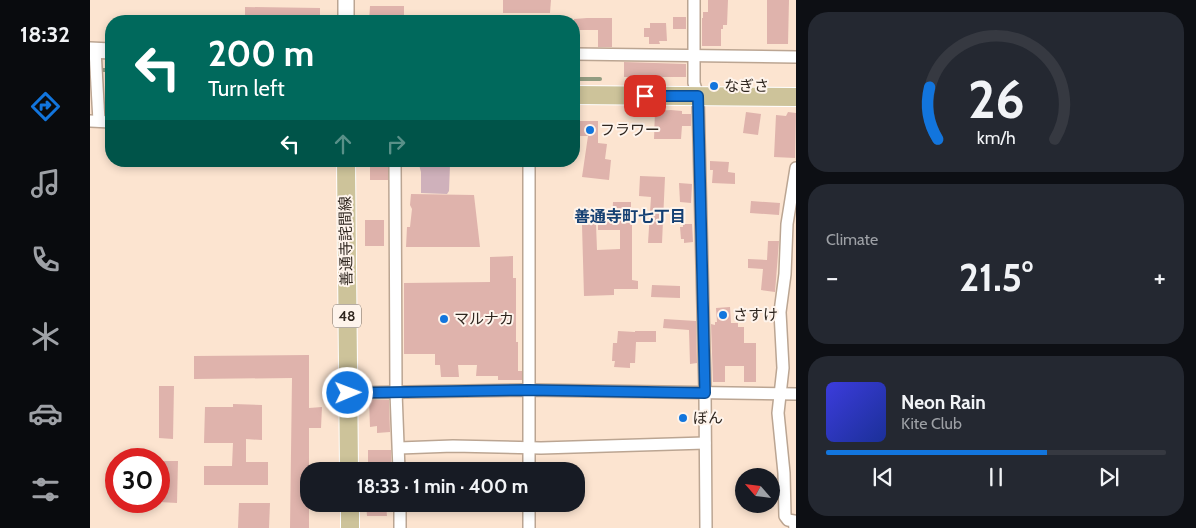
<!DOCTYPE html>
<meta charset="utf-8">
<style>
body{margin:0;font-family:Cabin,"Noto Sans JP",sans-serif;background:#242831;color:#f1f3f6;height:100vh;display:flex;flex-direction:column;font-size:19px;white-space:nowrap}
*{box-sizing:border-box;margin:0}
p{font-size:16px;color:#9ea1a6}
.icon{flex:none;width:28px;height:28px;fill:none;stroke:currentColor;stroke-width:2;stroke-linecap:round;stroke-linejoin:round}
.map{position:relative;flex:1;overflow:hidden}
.drawer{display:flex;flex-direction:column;gap:12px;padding:12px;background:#0d0f14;width:400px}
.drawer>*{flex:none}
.banner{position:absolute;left:15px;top:15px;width:475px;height:152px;border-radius:20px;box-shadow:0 2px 8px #0003;background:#00695c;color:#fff;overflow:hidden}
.needle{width:32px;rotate:298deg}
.buttons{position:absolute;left:645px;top:468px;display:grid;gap:10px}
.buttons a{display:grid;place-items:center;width:45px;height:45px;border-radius:50%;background:#171b24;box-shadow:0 2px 8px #0003;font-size:25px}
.speed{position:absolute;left:15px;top:448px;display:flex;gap:10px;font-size:25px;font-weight:700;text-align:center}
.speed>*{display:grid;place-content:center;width:65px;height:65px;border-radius:50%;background:#171b24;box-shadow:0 2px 8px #0003;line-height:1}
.speed .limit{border:8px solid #d22;background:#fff;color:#111}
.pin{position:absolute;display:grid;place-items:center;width:42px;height:42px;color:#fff;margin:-21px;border-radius:10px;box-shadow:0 2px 8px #0006}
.me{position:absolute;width:55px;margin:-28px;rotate:89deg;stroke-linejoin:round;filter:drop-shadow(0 0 4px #0008)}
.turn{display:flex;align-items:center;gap:18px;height:105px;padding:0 20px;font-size:22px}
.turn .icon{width:65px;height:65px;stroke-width:2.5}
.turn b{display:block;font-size:35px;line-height:42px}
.lanes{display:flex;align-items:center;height:48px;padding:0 20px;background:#0003;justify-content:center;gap:25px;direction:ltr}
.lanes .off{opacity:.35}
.big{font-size:38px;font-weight:700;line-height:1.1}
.drawer .widget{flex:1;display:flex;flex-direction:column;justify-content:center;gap:8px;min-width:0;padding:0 18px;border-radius:20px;background:#242831}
.drawer .dial{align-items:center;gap:0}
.dial svg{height:130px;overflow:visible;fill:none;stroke:#363941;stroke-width:7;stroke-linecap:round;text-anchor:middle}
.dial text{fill:#f1f3f6;stroke:none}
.song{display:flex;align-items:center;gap:15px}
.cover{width:60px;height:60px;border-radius:8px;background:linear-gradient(135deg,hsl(240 70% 55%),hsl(230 70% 35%))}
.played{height:5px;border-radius:2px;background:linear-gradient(90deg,#1275dd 65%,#363941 65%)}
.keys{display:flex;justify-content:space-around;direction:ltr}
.heat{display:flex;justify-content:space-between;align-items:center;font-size:28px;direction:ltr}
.trip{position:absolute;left:210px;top:462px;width:285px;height:50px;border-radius:20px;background:#171b24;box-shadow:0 2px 8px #0003;font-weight:700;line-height:50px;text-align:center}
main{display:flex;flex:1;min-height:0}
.dock{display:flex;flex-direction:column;width:90px;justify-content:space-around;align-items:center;background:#090b0e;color:#9ea1a6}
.dock .icon{width:35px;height:35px}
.dock .selected{color:#1275dd}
.dock b{font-size:22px;color:#f1f3f6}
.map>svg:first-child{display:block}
.green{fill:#cfb1bb}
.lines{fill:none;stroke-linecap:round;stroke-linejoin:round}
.stream{stroke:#929c81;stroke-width:4}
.building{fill:#dfb3ac}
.street-casing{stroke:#bba592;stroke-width:14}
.secondary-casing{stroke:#bba592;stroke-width:18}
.primary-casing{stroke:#fff;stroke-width:20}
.street{stroke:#fff;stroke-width:11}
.secondary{stroke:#fff;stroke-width:15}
.primary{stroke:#cdc39a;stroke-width:18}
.route-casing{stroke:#0c4c90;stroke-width:12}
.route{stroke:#1275dd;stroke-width:9}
.poi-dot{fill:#1275dd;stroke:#fef4ec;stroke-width:2}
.labels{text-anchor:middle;stroke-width:4;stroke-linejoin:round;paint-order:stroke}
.shield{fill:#fef4ec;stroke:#6d645c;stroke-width:1}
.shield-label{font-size:14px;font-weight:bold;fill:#2f261f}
.poi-label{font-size:15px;fill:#2f261f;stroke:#fef4ec;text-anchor:start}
.street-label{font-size:15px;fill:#2f261f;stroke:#fef4ec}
.neighbourhood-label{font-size:16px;font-weight:bold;fill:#143f72;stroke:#fef4ec}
</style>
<main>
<nav class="dock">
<b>18:32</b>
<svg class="icon selected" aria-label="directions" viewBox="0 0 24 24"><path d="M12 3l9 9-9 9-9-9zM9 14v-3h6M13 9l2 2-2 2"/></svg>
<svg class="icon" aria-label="music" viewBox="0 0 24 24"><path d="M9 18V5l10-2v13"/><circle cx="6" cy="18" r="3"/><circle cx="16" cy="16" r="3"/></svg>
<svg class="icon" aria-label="phone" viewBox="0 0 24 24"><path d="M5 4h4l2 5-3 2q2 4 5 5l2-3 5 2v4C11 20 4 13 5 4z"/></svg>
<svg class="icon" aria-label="climate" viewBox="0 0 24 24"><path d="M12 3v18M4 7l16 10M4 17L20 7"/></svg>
<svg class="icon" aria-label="car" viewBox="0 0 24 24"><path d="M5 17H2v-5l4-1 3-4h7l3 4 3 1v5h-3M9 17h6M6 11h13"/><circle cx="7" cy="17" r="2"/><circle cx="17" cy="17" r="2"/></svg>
<svg class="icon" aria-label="filters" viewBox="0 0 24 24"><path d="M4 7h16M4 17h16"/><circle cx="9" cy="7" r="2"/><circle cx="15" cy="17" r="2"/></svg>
</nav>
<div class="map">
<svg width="706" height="528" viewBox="0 0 706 528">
<rect width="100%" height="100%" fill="#fce4d0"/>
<polygon class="green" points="328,161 354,161 355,165 360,165 359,191 357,194 331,193 331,172"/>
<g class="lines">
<g class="stream">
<polyline points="0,70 21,70"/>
<polyline points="484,79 510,79"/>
</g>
</g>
<g class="building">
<polygon points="413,0 461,0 460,13 413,13"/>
<polygon points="618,0 638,0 637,25 633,25 633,29 631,29 631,46 612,46 612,18 613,18 613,12 618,12"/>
<polygon points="677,0 699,0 698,44 677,44"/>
<polygon points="280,6 314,6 314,16 311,21 279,21"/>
<polygon points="155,7 230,8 230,21 155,21"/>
<rect x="583" y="17" width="13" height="12"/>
<polygon points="497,18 522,18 522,47 508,47 508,30 484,30 484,19"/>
<polygon points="560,23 576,23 577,41 569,41 570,44 559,44 559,37 554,37 554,28 560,28"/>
<polygon points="534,62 596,64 596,77 534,77"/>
<polygon points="581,110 592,111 592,114 601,114 601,126 592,126 591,139 564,139 565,111"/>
<polygon points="656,112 671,114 668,135 653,133"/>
<polygon points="698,112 706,113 705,158 684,157 686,115 696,116"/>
<polygon points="490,121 508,121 508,143 517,144 515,159 521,160 519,180 492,177 498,136 489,136"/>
<polygon points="620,161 639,162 638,172 645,173 645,184 622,183 623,170 620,170"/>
<rect x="280" y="163" width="18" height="17"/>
<polygon points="550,176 575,177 572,243 558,243 561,197 549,196"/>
<polygon points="589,183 602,184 601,203 590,202"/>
<polygon points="321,194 384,195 390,247 316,247 317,227 320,227 322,209 320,205"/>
<polygon points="661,201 690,203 689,215 660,213"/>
<polygon points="523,202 541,202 541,223 542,223 542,280 548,281 548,289 524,289 524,295 494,296 492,225 506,224 507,250 530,249 530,230 508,230 508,221 522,221"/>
<rect x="275" y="220" width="19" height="26"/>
<polygon points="593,224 602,224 603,242 594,243 594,239 591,239 590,227 593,227"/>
<polygon points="678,241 689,241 685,292 671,290 673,269 658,268 658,259 677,260"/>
<polygon points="423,256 423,278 426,278 426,342 428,342 428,371 432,371 432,380 408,380 408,376 386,376 387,365 368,365 369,377 351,377 350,365 345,365 345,354 314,354 314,283 400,282 400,257"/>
<polygon points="562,285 590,286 590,298 561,297"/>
<polygon points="640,307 641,323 648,323 648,327 654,327 654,343 666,343 666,382 654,382 654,366 635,366 635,382 623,382 621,324 625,325 625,322 627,322 626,308"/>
<polygon points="574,319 606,321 607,363 600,364 599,330 573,328"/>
<polygon points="528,331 545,332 545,331 566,331 566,342 546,342 545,363 540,363 540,368 524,367 525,361 522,361 523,343 527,343"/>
<polygon points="219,355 219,408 232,407 231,428 219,428 219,528 200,528 202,378 104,379 104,356"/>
<polygon points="69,386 84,386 83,439 69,438"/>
<polygon points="279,400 299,400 300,432 287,433 287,426 280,427"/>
<polygon points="143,404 172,405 172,440 156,439 156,462 178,462 178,485 114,485 114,466 142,466 143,443 114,443 115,407 143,407"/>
<rect x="278" y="450" width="23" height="20"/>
<polygon points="69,461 88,461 87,503 69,502"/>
<polygon points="149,503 180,503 179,528 148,528"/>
<polygon points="276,504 296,504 297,516 277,516"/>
</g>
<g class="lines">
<defs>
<g id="street">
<polyline points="604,0 604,83 608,96 615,393 616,528"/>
<polyline points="5,50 9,121"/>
<polyline points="484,54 706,57"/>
<polyline points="0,121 21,122"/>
<polyline points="305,161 306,392 309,471"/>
<polyline points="439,161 439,471"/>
<polyline points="258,393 439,390 706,394"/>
<polyline points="309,448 363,446 451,448 615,443"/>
<polyline points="310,504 310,528"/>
<polyline points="439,528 439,504"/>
<polyline points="705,528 704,521 698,520 695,516 694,473 688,413 693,368 690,312 695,274 697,224 706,168"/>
</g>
<g id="secondary">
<polyline points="256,0 256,21"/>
<polyline points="0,50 21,51"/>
</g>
<g id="primary">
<polyline points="484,95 706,97"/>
<polyline points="256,161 259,471"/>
<polyline points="260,504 260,528"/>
</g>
</defs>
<use href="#street" class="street-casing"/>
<use href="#secondary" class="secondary-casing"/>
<use href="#primary" class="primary-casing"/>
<use href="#street" class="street"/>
<use href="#secondary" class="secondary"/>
<use href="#primary" class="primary"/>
</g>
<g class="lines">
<defs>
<polyline id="route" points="258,393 439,390 615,393 608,96 555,96"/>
</defs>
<use href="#route" class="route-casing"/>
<use href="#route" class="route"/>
</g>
<g class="poi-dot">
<circle cx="624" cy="86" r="5"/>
<circle cx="500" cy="130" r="5"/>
<circle cx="633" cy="315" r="5"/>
<circle cx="354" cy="319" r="5"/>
<circle cx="593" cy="418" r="5"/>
</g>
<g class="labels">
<rect class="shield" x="243" y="304.5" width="28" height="23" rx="4"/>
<g class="shield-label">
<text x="257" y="321">48</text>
</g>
<g class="poi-label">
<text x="634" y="91">なぎさ</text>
<text x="510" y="135">フラワー</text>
<text x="643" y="320">さすけ</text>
<text x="364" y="324">マルナカ</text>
<text x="603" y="423">ぼん</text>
</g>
<g class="street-label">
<text transform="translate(256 241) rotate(-91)" y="5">善通寺詫間線</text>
</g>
<g class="neighbourhood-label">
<text x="540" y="222">善通寺町七丁目</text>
</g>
</g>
</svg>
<div class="buttons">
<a><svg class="needle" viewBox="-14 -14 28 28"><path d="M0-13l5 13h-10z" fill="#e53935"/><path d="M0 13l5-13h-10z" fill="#9ea1a6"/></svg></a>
</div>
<div class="speed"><div class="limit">30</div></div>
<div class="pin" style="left:555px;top:96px;background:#d93025"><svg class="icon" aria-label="arrive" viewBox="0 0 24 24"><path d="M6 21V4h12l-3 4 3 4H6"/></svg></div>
<svg class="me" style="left:258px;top:393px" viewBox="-20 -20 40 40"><circle r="17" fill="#1275dd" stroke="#fff" stroke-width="3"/><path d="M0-11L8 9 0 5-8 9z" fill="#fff"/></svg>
<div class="trip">18:33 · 1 min · 400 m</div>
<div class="banner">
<div class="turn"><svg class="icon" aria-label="left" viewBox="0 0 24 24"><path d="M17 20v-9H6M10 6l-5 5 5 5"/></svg><div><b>200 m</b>Turn left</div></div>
<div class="lanes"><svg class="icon" aria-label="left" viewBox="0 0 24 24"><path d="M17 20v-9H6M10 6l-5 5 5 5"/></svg><svg class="icon off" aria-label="ahead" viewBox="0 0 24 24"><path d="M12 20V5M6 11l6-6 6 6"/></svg><svg class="icon off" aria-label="right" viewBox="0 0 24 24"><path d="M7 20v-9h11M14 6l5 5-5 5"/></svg></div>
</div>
</div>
<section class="drawer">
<div class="widget dial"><svg viewBox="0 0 100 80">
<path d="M14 69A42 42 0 1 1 86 69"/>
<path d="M14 69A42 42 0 0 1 9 37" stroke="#1275dd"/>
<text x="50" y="56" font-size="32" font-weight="700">26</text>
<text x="50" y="72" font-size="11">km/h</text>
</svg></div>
<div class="widget"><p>Climate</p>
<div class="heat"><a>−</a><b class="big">21.5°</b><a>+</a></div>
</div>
<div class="widget">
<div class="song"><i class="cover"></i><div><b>Neon Rain</b><p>Kite Club</p></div></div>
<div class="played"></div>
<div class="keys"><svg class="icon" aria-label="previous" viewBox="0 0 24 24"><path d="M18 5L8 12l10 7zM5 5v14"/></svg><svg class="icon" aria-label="pause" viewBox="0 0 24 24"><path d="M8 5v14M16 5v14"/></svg><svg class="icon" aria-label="next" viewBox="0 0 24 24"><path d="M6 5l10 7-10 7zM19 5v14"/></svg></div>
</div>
</section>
</main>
